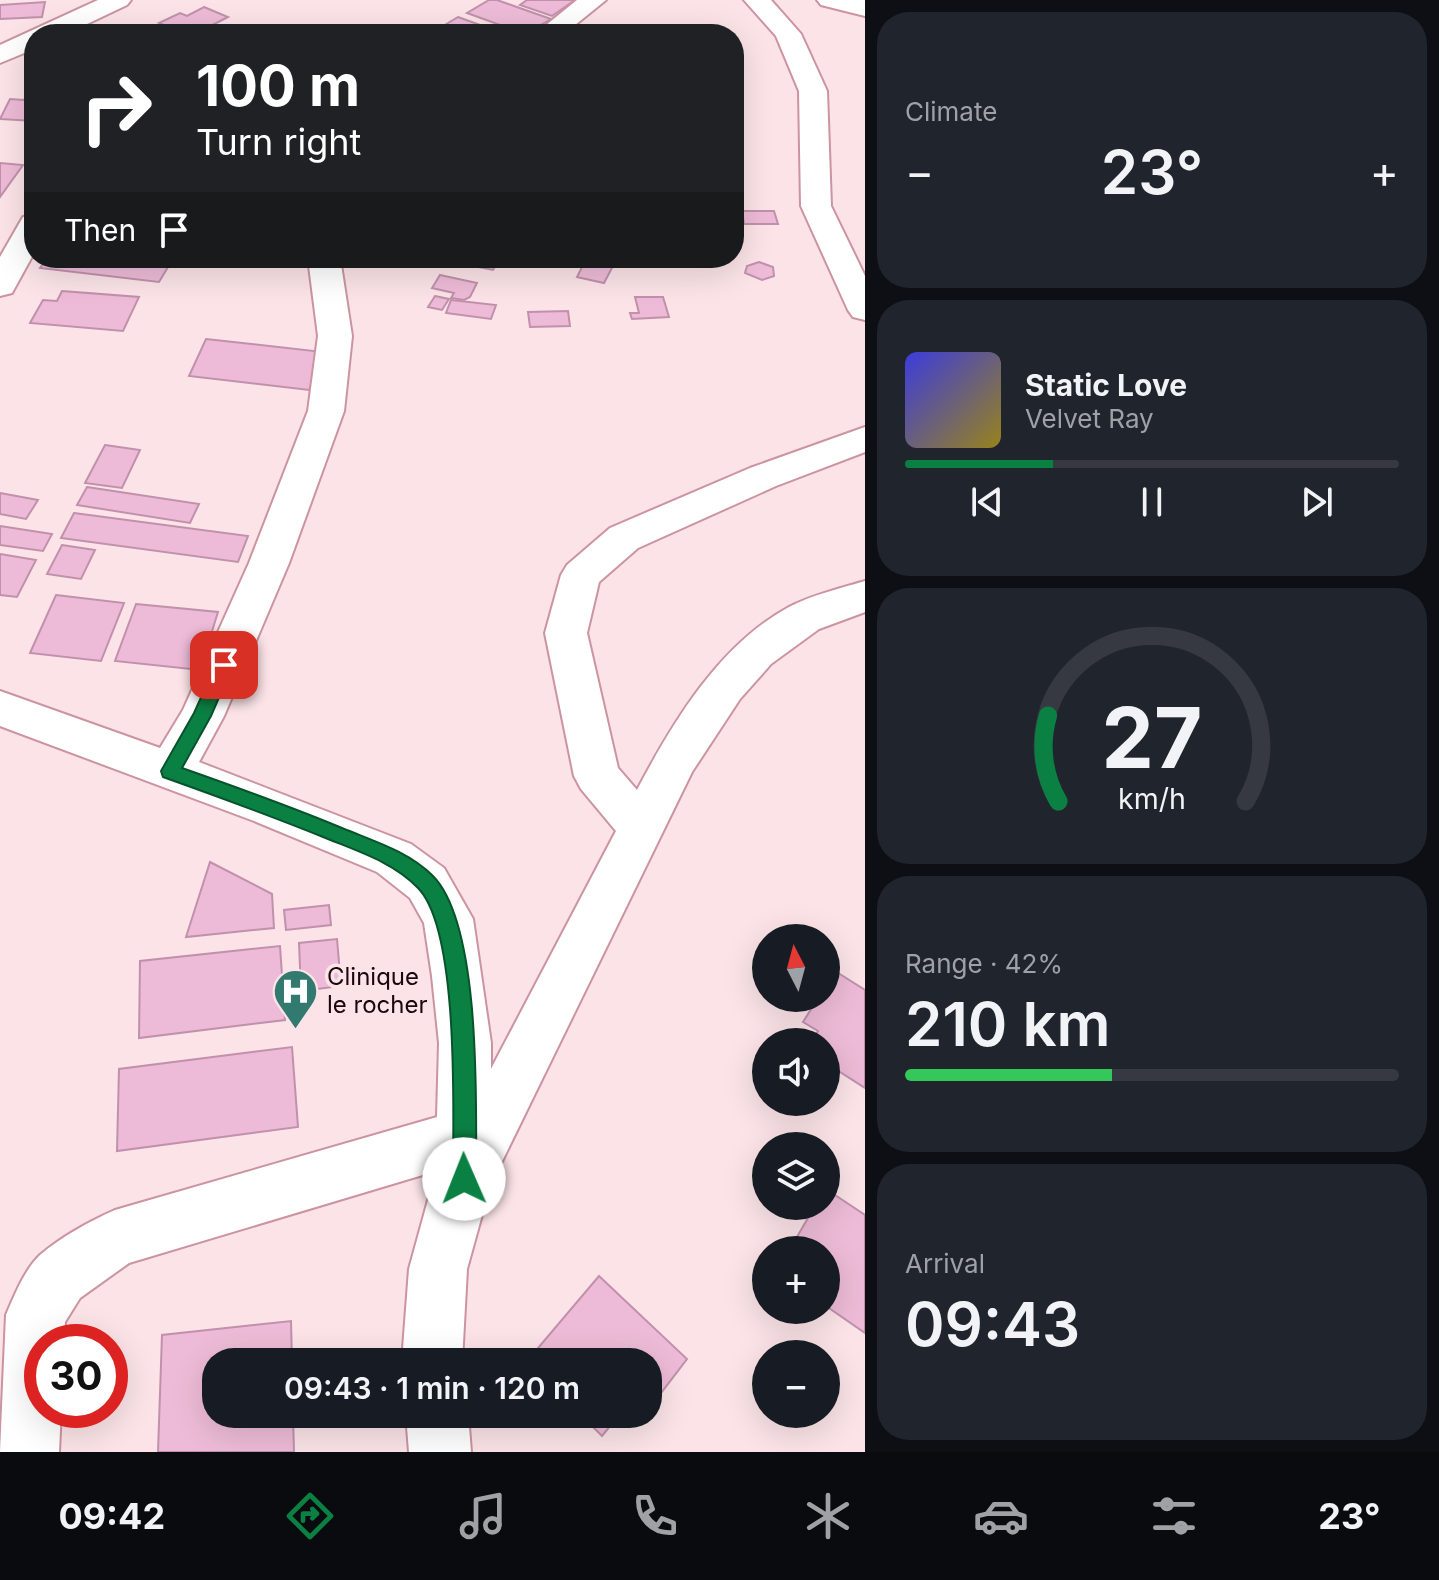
<!DOCTYPE html>
<meta charset="utf-8">
<style>
body{margin:0;font-family:Inter,sans-serif;background:#20242c;color:#f1f3f6;height:100vh;display:flex;flex-direction:column;font-size:30px;white-space:nowrap}
*{box-sizing:border-box;margin:0}
p{font-size:26px;color:#9ea1a6}
.icon{flex:none;width:44px;height:44px;fill:none;stroke:currentColor;stroke-width:2;stroke-linecap:round;stroke-linejoin:round}
.map{position:relative;flex:1;overflow:hidden}
.panel{display:flex;flex-direction:column;gap:12px;padding:12px;background:#0d0f14;width:574px}
.panel>*{flex:none}
.top-card{position:absolute;left:24px;top:24px;width:720px;height:244px;border-radius:32px;box-shadow:0 8px 32px #0002;background:#202124;color:#fff;overflow:hidden}
.needle{width:52px;rotate:354deg}
.buttons{position:absolute;left:752px;top:924px;display:grid;gap:16px}
.buttons a{display:grid;place-items:center;width:88px;height:88px;border-radius:50%;background:#171b24;box-shadow:0 8px 32px #0002;font-size:40px}
.speed{position:absolute;left:24px;top:1324px;display:flex;gap:16px;font-size:40px;font-weight:700;text-align:center}
.speed>*{display:grid;place-content:center;width:104px;height:104px;border-radius:50%;background:#171b24;box-shadow:0 8px 32px #0002;line-height:1}
.speed .limit{border:12px solid #d22;background:#fff;color:#111}
.pin{position:absolute;display:grid;place-items:center;width:68px;height:68px;color:#fff;margin:-34px;border-radius:16px;box-shadow:0 4px 12px #0006}
.me{position:absolute;width:88px;margin:-44px;rotate:359deg;stroke-linejoin:round;filter:drop-shadow(0 0 6px #0008)}
.turn{display:flex;align-items:center;gap:28px;height:168px;padding:0 40px;font-size:36px}
.turn .icon{width:104px;height:104px;stroke-width:2.5}
.turn b{display:block;font-size:56px;line-height:68px}
.then{display:flex;align-items:center;height:76px;padding:0 40px;background:#0003;gap:16px;font-size:30px}
.big{font-size:60px;font-weight:600;line-height:1.1}
.panel .widget{flex:1;display:flex;flex-direction:column;justify-content:center;gap:12px;min-width:0;padding:0 28px;border-radius:32px;background:#20242c}
.panel .dial{align-items:center;gap:0}
.dial svg{height:208px;overflow:visible;fill:none;stroke:#363941;stroke-width:7;stroke-linecap:round;text-anchor:middle}
.dial text{fill:#f1f3f6;stroke:none}
.song{display:flex;align-items:center;gap:24px}
.cover{width:96px;height:96px;border-radius:12px;background:linear-gradient(135deg,hsl(240 70% 55%),hsl(50 70% 35%))}
.played{height:8px;border-radius:4px;background:linear-gradient(90deg,#0b8043 30%,#363941 30%)}
.keys{display:flex;justify-content:space-around;direction:ltr}
.heat{display:flex;justify-content:space-between;align-items:center;font-size:44px;direction:ltr}
.charge{height:12px;border-radius:6px;background:linear-gradient(90deg,#34c759 42%,#363941 0)}
.trip{position:absolute;left:202px;top:1348px;width:460px;height:80px;border-radius:32px;background:#171b24;box-shadow:0 8px 32px #0002;font-weight:600;line-height:80px;text-align:center}
.menu{display:flex;height:128px;justify-content:space-around;align-items:center;background:#090b0e;color:#9ea1a6}
.menu .icon{width:56px;height:56px}
.menu .active{color:#0b8043}
.menu b{font-size:36px;color:#f1f3f6}
main{display:flex;flex:1;min-height:0}
.map>svg:first-child{display:block}
.building{fill:#edbbd7;stroke:#c191ac;stroke-width:2}
.lines{fill:none;stroke-linecap:round;stroke-linejoin:round}
.street-casing{stroke:#cb94a0;stroke-width:4}
.street{fill:#fff;fill-rule:evenodd}
.route{fill:#0b8043;stroke:#07532c;stroke-width:2}
.labels{text-anchor:middle;stroke-width:7;stroke-linejoin:round;paint-order:stroke}
.poi-label{font-size:24px;fill:#19070c;stroke:#fbe3e7;text-anchor:start}
</style>
<main>
<div class="map">
<svg width="865" height="1452" viewBox="0 0 865 1452">
<rect width="100%" height="100%" fill="#fbe3e7"/>
<g class="building">
<polygon points="489,0 497,0 551,19 525,34 467,13"/>
<polygon points="527,0 575,0 552,16 520,5"/>
<polygon points="45,2 42,17 0,19 0,5"/>
<polygon points="204,7 228,17 195,34 173,34 178,31 159,23 180,13 187,16"/>
<polygon points="458,17 505,34 433,32"/>
<polygon points="30,88 34,88 34,121 0,119 10,99 24,100"/>
<polygon points="0,163 23,165 0,197"/>
<polygon points="742,211 774,211 778,224 744,224"/>
<polygon points="47,258 94,258 168,267 159,282 40,268"/>
<polygon points="450,258 490,258 499,260 493,270 448,261"/>
<polygon points="586,259 614,264 604,283 577,277"/>
<polygon points="759,262 773,267 774,276 762,280 745,273 747,266"/>
<polygon points="440,275 477,283 470,297 464,300 451,298 454,293 432,288"/>
<polygon points="62,291 139,297 123,331 30,323 43,300 57,301"/>
<polygon points="435,296 449,299 442,310 428,307"/>
<polygon points="635,297 663,297 669,317 632,319 630,313 639,313"/>
<polygon points="451,300 496,305 491,319 446,313"/>
<polygon points="568,311 570,326 530,327 528,312"/>
<polygon points="206,339 323,352 309,390 189,376"/>
<polygon points="105,445 140,450 122,488 85,483"/>
<polygon points="87,487 199,504 190,523 77,505"/>
<polygon points="0,493 38,500 26,519 0,514"/>
<polygon points="74,513 248,536 238,562 61,538"/>
<polygon points="0,526 52,534 43,551 0,545"/>
<polygon points="62,545 95,550 81,579 47,574"/>
<polygon points="0,554 36,560 17,597 0,595"/>
<polygon points="56,595 124,603 101,661 30,653"/>
<polygon points="136,604 218,612 200,670 115,661"/>
<polygon points="210,862 272,894 274,928 186,937"/>
<polygon points="329,905 331,925 286,930 284,910"/>
<polygon points="337,939 341,986 301,991 299,943"/>
<polygon points="280,946 285,1020 139,1038 140,961"/>
<polygon points="835,971 865,990 865,1088 826,1063 826,1042 811,1042 818,1031 803,1022 818,998 826,998 826,985"/>
<polygon points="292,1047 298,1127 117,1151 119,1069"/>
<polygon points="826,1189 865,1215 865,1333 826,1306 826,1250 805,1250 794,1242 815,1206 826,1206"/>
<polygon points="599,1276 687,1359 648,1410 648,1362 527,1361"/>
<polygon points="291,1321 292,1362 216,1362 216,1414 293,1414 294,1452 158,1452 162,1335"/>
<polygon points="580,1414 620,1414 602,1436"/>
</g>
<g class="lines">
<defs>
<g id="street">
<polygon points="98,0 131,0 127,5 66,34 34,34 34,49 0,63 0,45"/>
<polygon points="577,0 606,0 564,34 535,34"/>
<polygon points="744,0 771,0 801,34 827,91 831,206 865,276 865,320 853,317 848,310 801,206 799,91 776,36"/>
<polygon points="817,0 865,0 865,16 821,5"/>
<polygon points="34,215 34,253 12,293 0,296 0,257 23,217"/>
<path d="M308,258H340L352,336L344,411L289,563L224,716L199,762L411,844L444,868L473,919L491,1043V1069L616,831L581,789L574,776L545,633L561,575L567,565L610,528L750,468L865,427V452L776,486L638,548L599,582L587,633L618,768L637,790C673,722 719,645 789,607C812,595 841,588 865,581V612L819,629L771,664L740,699L692,772L490,1186L467,1269L462,1362H402L409,1269L436,1171L129,1263L80,1298L65,1322L64,1342H42V1410H61L59,1452H0L6,1315C14,1296 25,1269 40,1255C61,1237 90,1221 115,1210L437,1117L439,1043L432,976L424,923L410,898L377,872L254,821L0,726V691L160,748L183,710L249,563L308,411L318,336Z"/>
<polygon points="406,1414 468,1414 471,1452 409,1452"/>
</g>
</defs>
<use href="#street" class="street-casing"/>
<use href="#street" class="street"/>
</g>
<path class="route" d="M224,658L233,665L211,716L182,768C236,787 289,806 342,828C373,841 408,851 433,876C482,926 476,1109 476,1179L472,1188L464,1191L456,1188L453,1179C453,1118 460,931 418,888C394,863 360,852 328,839C274,817 219,797 163,777L161,771L194,713L218,660Z"/>
<defs>
<symbol id="hospital-pin" viewBox="-11 -11 22 30"><path d="M0 17L-7.5 6A9.5 9.5 0 1 1 7.5 6Z" fill="#327970" stroke="#fbe3e7"/><path d="M-5-5h3v3.5h4V-5h3V5h-3V1.5h-4V5h-3Z" fill="#fff"/></symbol>
</defs>
<g fill-rule="evenodd">
<use href="#hospital-pin" x="270" y="966" width="51" height="69"/>
</g>
<g class="labels">
<g class="poi-label">
<text x="327" y="985">Clinique<tspan x="327" dy="28">le rocher</tspan></text>
</g>
</g>
</svg>
<div class="buttons">
<a><svg class="needle" viewBox="-14 -14 28 28"><path d="M0-13l5 13h-10z" fill="#e53935"/><path d="M0 13l5-13h-10z" fill="#9ea1a6"/></svg></a>
<a><svg class="icon" aria-label="sound" viewBox="0 0 24 24"><path d="M4 9h4l5-4v14l-5-4H4zM17 9q2 3 0 6"/></svg></a>
<a><svg class="icon" aria-label="layers" viewBox="0 0 24 24"><path d="M12 4l9 5-9 5-9-5zM3 14l9 5 9-5"/></svg></a>
<a>+</a>
<a>−</a>
</div>
<div class="speed"><div class="limit">30</div></div>
<div class="pin" style="left:224px;top:665px;background:#d93025"><svg class="icon" aria-label="arrive" viewBox="0 0 24 24"><path d="M6 21V4h12l-3 4 3 4H6"/></svg></div>
<svg class="me" style="left:464px;top:1179px" viewBox="-20 -20 40 40"><circle r="19" fill="#fff"/><path d="M0-13L10 11 0 6-10 11z" fill="#0b8043"/></svg>
<div class="trip">09:43 · 1 min · 120 m</div>
<div class="top-card">
<div class="turn"><svg class="icon" aria-label="right" viewBox="0 0 24 24"><path d="M7 20v-9h11M14 6l5 5-5 5"/></svg><div><b>100 m</b>Turn right</div></div>
<div class="then">Then<svg class="icon" aria-label="arrive" viewBox="0 0 24 24"><path d="M6 21V4h12l-3 4 3 4H6"/></svg></div>
</div>
</div>
<section class="panel">
<div class="widget"><p>Climate</p>
<div class="heat"><a>−</a><b class="big">23°</b><a>+</a></div>
</div>
<div class="widget">
<div class="song"><i class="cover"></i><div><b>Static Love</b><p>Velvet Ray</p></div></div>
<div class="played"></div>
<div class="keys"><svg class="icon" aria-label="previous" viewBox="0 0 24 24"><path d="M18 5L8 12l10 7zM5 5v14"/></svg><svg class="icon" aria-label="pause" viewBox="0 0 24 24"><path d="M8 5v14M16 5v14"/></svg><svg class="icon" aria-label="next" viewBox="0 0 24 24"><path d="M6 5l10 7-10 7zM19 5v14"/></svg></div>
</div>
<div class="widget dial"><svg viewBox="0 0 100 80">
<path d="M14 69A42 42 0 1 1 86 69"/>
<path d="M14 69A42 42 0 0 1 10 36" stroke="#0b8043"/>
<text x="50" y="56" font-size="32" font-weight="700">27</text>
<text x="50" y="72" font-size="11">km/h</text>
</svg></div>
<div class="widget"><p>Range · 42%</p><b class="big">210 km</b><div class="charge"></div></div>
<div class="widget"><p>Arrival</p><b class="big">09:43</b></div>
</section>
</main>
<nav class="menu">
<b>09:42</b>
<svg class="icon active" aria-label="directions" viewBox="0 0 24 24"><path d="M12 3l9 9-9 9-9-9zM9 14v-3h6M13 9l2 2-2 2"/></svg>
<svg class="icon" aria-label="music" viewBox="0 0 24 24"><path d="M9 18V5l10-2v13"/><circle cx="6" cy="18" r="3"/><circle cx="16" cy="16" r="3"/></svg>
<svg class="icon" aria-label="phone" viewBox="0 0 24 24"><path d="M5 4h4l2 5-3 2q2 4 5 5l2-3 5 2v4C11 20 4 13 5 4z"/></svg>
<svg class="icon" aria-label="climate" viewBox="0 0 24 24"><path d="M12 3v18M4 7l16 10M4 17L20 7"/></svg>
<svg class="icon" aria-label="car" viewBox="0 0 24 24"><path d="M5 17H2v-5l4-1 3-4h7l3 4 3 1v5h-3M9 17h6M6 11h13"/><circle cx="7" cy="17" r="2"/><circle cx="17" cy="17" r="2"/></svg>
<svg class="icon" aria-label="filters" viewBox="0 0 24 24"><path d="M4 7h16M4 17h16"/><circle cx="9" cy="7" r="2"/><circle cx="15" cy="17" r="2"/></svg>
<b>23°</b>
</nav>
